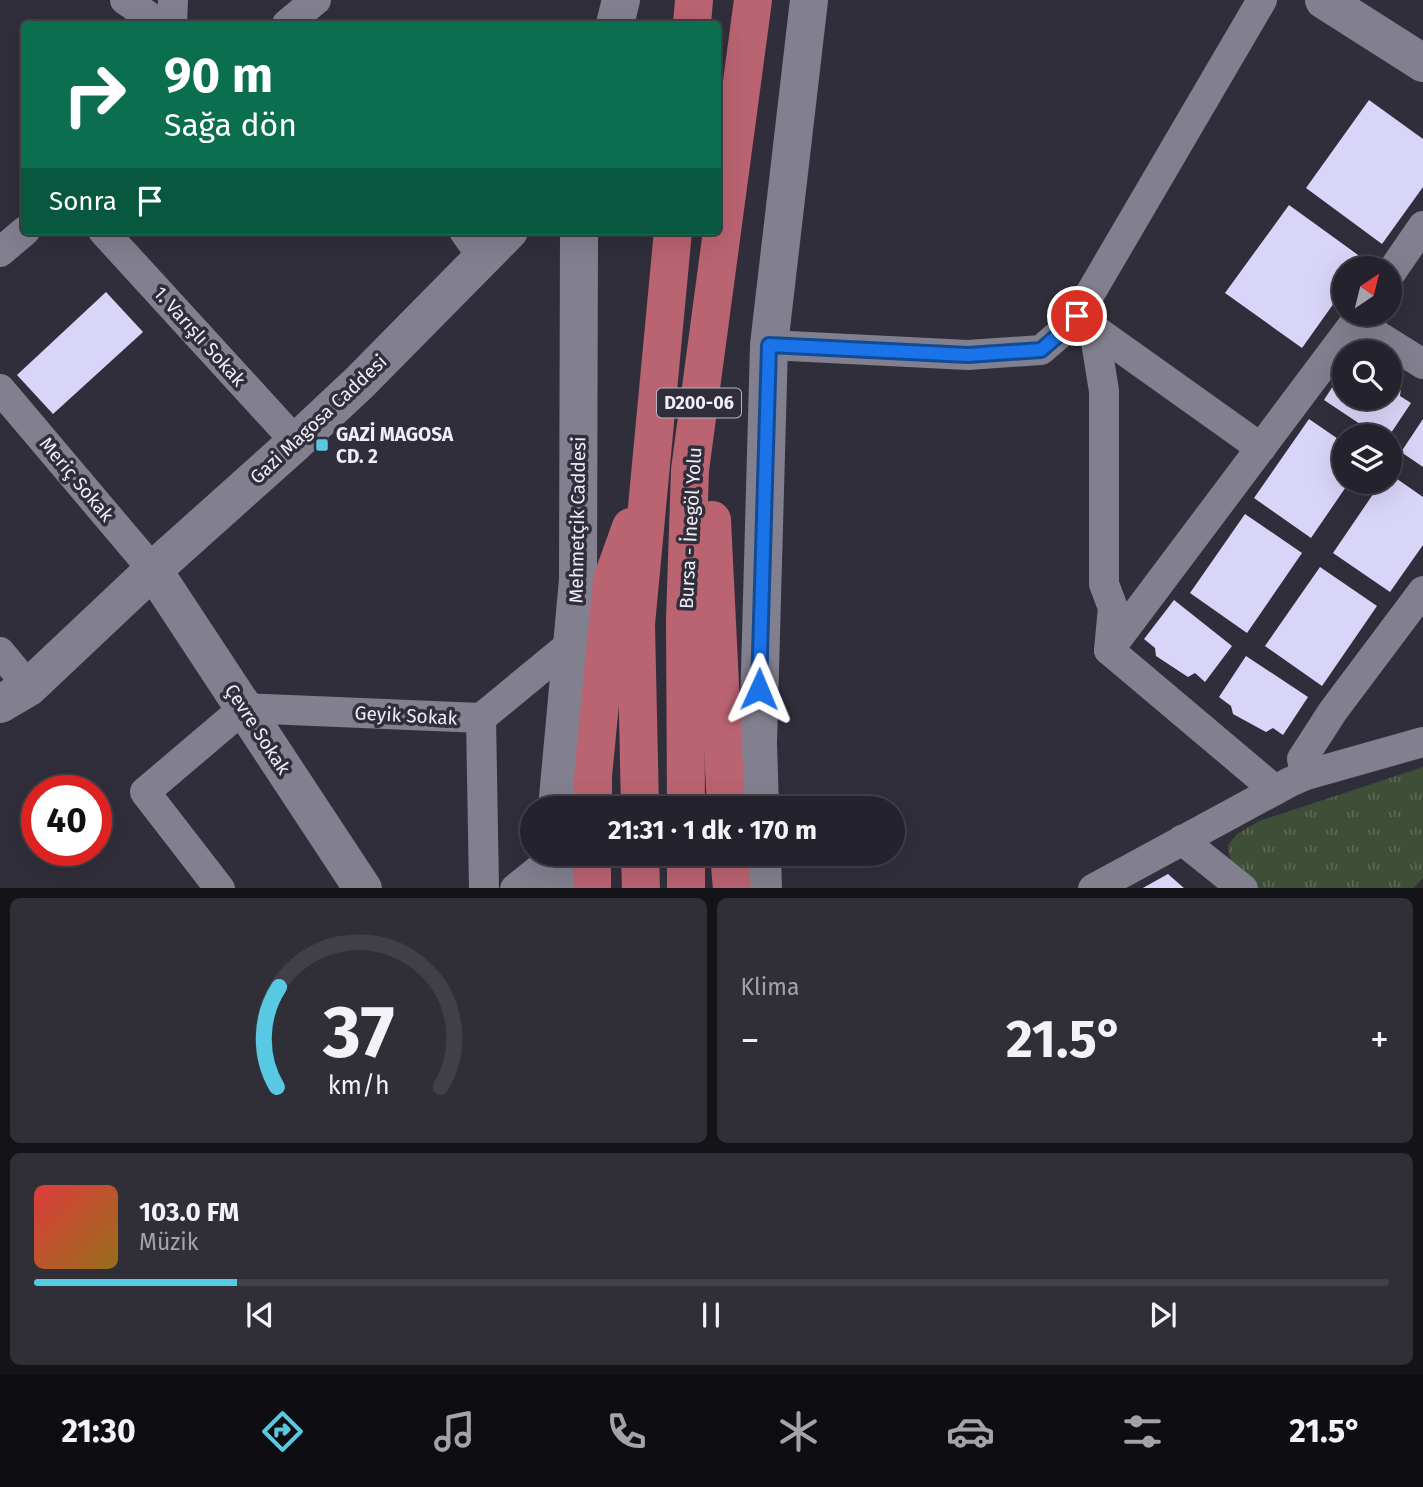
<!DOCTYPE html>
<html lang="tr">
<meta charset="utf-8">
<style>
body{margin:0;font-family:"Fira Sans",sans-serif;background:#302f38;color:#f1f3f6;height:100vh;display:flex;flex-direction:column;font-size:26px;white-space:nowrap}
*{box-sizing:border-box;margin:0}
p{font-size:23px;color:#a3a4a9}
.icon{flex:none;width:38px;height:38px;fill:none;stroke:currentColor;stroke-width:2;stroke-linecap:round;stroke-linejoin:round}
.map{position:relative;height:888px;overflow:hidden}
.drawer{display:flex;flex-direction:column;gap:10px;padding:10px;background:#141318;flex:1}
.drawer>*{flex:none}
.hud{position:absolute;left:21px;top:21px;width:700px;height:214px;border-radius:7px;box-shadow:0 7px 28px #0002,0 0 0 2px #413f48;background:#0b6e4f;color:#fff;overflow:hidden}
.needle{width:46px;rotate:35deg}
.fabs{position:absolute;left:1332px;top:256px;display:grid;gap:14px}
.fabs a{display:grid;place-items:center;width:70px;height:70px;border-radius:50%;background:#24222c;box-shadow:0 7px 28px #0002,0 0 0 2px #413f48;font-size:35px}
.speed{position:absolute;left:21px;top:775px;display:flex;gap:14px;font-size:35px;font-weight:700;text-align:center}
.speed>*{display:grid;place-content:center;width:91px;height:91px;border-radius:50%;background:#24222c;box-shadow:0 7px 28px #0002,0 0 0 2px #413f48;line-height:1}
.speed .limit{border:10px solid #d22;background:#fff;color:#111}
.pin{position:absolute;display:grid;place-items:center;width:60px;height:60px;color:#fff;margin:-30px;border:4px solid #fff;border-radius:50%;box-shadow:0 2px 7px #0007}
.me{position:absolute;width:77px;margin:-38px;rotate:1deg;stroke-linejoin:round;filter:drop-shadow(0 0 5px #0008)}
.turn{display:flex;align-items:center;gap:24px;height:147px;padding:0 28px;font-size:32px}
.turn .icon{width:91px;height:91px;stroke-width:2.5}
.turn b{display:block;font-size:49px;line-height:60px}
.then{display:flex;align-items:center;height:66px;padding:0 28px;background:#0003;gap:14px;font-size:26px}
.big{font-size:52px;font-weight:700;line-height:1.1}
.drawer .card{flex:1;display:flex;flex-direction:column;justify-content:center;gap:10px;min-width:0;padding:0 24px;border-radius:10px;background:#302f38}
.drawer .dial{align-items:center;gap:0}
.dial svg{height:182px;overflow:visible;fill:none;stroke:#413f48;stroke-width:7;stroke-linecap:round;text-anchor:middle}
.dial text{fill:#f1f3f6;stroke:none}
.song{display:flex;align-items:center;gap:21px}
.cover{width:84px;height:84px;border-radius:10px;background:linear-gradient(135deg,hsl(0 70% 55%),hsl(40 70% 35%))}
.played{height:7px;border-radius:4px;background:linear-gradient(90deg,#57c9e2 15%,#413f48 15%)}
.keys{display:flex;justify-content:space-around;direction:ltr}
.heat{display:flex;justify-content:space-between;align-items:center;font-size:38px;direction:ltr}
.drawer .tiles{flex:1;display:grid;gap:10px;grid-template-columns:1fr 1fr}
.card:last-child{grid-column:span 2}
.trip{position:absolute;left:520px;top:796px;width:385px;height:70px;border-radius:35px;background:#24222c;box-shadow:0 7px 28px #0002,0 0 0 2px #413f48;font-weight:700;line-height:70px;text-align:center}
.tab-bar{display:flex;height:112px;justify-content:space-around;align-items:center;background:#0e0e12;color:#a3a4a9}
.tab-bar .icon{width:49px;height:49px}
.tab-bar .selected{color:#57c9e2}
.tab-bar b{font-size:32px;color:#f1f3f6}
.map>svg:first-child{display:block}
.grass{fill:url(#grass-tufts)}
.building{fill:#d9d5f8}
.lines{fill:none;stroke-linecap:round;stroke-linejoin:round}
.street{stroke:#82808f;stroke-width:30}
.secondary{stroke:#82808f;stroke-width:38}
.highway{stroke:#ba6371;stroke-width:38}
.route-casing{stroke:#114b97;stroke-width:18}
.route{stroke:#1a73e8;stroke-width:12}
.poi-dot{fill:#57c9e2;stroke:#302e3a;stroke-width:2.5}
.labels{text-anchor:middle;stroke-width:7;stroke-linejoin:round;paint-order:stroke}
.shield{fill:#302e3a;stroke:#b6b4be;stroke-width:2}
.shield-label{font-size:18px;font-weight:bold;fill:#efeef6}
.street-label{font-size:19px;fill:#efeef6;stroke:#302e3a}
.poi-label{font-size:19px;font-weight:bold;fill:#efeef6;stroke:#302e3a;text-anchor:start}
</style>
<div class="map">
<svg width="1423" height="889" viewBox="0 0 1423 889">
<defs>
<pattern id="grass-tufts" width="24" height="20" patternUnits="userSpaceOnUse" patternTransform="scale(1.75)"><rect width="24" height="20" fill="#3f4e37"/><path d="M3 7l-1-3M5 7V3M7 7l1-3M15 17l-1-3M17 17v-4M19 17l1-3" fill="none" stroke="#5b6855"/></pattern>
</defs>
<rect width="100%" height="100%" fill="#302e3a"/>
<path class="grass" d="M1423,767V878L1414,888H1257C1242,875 1228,867 1228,845L1237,834L1259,821Z"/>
<g class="building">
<polygon points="1369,100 1423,139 1423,187 1382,244 1306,188"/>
<polygon points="1289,205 1365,260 1359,268 1344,268 1344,289 1302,348 1225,293"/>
<polygon points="106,292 143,332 53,414 17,375"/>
<polygon points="1344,369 1344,397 1390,397 1390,379 1401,388 1400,396 1411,403 1389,436 1378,436 1324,400"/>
<polygon points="1309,419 1344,443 1344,481 1350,481 1311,538 1254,498"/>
<polygon points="1423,419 1423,467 1401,452"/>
<polygon points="1390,474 1423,497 1423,545 1390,592 1333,553 1382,481 1390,481"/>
<polygon points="1245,514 1302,553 1247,633 1190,593"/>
<polygon points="1320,567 1377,606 1322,686 1265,646"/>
<polygon points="1174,600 1232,646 1205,682 1195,673 1188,677 1156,656 1155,648 1144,639"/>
<polygon points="1246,656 1308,697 1283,735 1273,728 1266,732 1233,714 1231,706 1219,697"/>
<polygon points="1168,874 1185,889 1141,889"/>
</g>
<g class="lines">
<g class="street">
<polyline points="125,0 160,24"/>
<polyline points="172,24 173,0"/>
<polyline points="287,24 316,0"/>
<polyline points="103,231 296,442"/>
<polyline points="464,231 483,258"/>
<polyline points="0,252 25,231"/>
<polyline points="1390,274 1423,226"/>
<polyline points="1077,316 1094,329 1104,391 1104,584 1113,608 1109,650 1275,790"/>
<polyline points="1356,322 1423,364"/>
<polyline points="1094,329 1261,448"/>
<polyline points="769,345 968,355 1041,350 1071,324 1077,316 1262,0"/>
<polyline points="0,389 153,570"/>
<polyline points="1109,650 1362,313"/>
<polyline points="0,652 29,687"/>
<polyline points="481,718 572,643"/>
<polyline points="1306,775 1302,759 1333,711 1423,591"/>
<polyline points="1182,840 1243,889"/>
<polyline points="220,889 145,792 244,708 481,718 484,889"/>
<polyline points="515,889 552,859"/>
<polyline points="1093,889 1290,782 1306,775 1423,742"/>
</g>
<g class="secondary">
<polyline points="1324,0 1423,63"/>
<polyline points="615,24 621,0"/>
<polyline points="153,570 363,889"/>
<polyline points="0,704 29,687 153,570 296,442 360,382 509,231"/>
<polyline points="557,808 578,580 579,231"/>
<polyline points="760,808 758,743 769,345 809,0"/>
<polyline points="553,854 555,889"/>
<polyline points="762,854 763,889"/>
</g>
<g class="highway">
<polyline points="692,24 694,0"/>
<polyline points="712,520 726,808"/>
<polyline points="593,808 593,776 612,580 631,527"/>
<polyline points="640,808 636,624 673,231"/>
<polyline points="686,808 685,619 690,470 753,0"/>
<polyline points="640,854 641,889"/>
<polyline points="686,854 686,889"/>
<polyline points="729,854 732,889"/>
<polyline points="592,889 592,854"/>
</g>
</g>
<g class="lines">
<defs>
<polyline id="route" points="759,689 769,345 968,355 1041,350 1071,324 1077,316"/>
</defs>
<use href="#route" class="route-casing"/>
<use href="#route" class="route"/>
</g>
<rect class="poi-dot" x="315" y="438" width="14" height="14" rx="3.5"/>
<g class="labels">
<rect class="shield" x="657" y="388.5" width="84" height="29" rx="5"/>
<g class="shield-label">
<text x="699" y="409">D200-06</text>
</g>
<g class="street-label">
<text transform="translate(200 336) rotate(48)" y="7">1. Varışlı Sokak</text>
<text transform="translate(318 419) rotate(-43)" y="7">Gazi Magosa Caddesi</text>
<text transform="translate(77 479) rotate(50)" y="7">Meriç Sokak</text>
<text transform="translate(577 520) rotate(-89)" y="7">Mehmetçik Caddesi</text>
<text transform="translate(690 528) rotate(-87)" y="7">Bursa - İnegöl Yolu</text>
<text transform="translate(406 715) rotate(3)" y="7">Geyik Sokak</text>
<text transform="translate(258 729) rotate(57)" y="7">Çevre Sokak</text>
</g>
<g class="poi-label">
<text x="336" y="441">GAZİ MAGOSA<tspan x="336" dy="22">CD. 2</tspan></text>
</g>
</g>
</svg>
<div class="fabs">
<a><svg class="needle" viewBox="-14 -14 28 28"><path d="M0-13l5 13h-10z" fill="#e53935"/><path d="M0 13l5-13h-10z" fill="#a3a4a9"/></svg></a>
<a><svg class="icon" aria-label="search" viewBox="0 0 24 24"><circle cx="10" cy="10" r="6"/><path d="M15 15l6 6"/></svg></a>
<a><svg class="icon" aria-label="layers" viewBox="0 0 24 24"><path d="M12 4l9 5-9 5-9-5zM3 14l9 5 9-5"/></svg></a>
</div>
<div class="speed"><div class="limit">40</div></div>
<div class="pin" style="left:1077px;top:316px;background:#d93025"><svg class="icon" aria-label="arrive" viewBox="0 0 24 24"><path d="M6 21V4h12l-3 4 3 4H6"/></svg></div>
<svg class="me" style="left:759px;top:689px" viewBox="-20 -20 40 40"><path d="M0-17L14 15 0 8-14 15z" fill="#1a73e8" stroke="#fff" stroke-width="4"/></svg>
<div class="trip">21:31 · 1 dk · 170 m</div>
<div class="hud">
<div class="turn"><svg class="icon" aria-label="right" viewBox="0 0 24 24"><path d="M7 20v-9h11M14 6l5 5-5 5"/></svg><div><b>90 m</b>Sağa dön</div></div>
<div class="then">Sonra<svg class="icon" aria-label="arrive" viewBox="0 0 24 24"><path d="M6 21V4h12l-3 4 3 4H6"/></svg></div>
</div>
</div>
<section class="drawer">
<div class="tiles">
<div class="card dial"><svg viewBox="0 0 100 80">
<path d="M14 69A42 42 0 1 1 86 69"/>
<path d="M14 69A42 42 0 0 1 15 25" stroke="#57c9e2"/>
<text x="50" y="56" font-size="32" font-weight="700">37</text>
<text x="50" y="72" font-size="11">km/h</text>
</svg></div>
<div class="card"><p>Klima</p>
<div class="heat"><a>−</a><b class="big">21.5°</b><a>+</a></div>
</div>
<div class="card">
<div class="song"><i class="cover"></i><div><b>103.0 FM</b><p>Müzik</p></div></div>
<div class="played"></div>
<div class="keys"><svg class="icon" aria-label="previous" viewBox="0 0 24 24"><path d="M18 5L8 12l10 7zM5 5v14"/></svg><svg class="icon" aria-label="pause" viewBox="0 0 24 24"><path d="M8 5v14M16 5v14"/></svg><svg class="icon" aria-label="next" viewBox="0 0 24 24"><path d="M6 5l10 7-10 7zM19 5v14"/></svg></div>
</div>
</div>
</section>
<nav class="tab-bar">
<b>21:30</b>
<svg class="icon selected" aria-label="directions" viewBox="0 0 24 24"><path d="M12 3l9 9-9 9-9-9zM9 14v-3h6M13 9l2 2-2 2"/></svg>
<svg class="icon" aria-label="music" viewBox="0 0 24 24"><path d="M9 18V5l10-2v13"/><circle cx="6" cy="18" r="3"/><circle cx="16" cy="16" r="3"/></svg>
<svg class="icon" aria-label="phone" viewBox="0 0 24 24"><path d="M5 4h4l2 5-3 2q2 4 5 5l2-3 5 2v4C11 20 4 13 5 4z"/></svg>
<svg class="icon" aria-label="climate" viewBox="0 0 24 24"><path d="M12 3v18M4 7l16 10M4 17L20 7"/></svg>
<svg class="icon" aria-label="car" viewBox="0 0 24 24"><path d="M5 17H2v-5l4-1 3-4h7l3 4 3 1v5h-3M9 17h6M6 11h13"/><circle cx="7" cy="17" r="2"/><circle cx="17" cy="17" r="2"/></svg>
<svg class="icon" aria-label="filters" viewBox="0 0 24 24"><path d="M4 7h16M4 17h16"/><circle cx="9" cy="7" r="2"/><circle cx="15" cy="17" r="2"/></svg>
<b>21.5°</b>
</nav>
